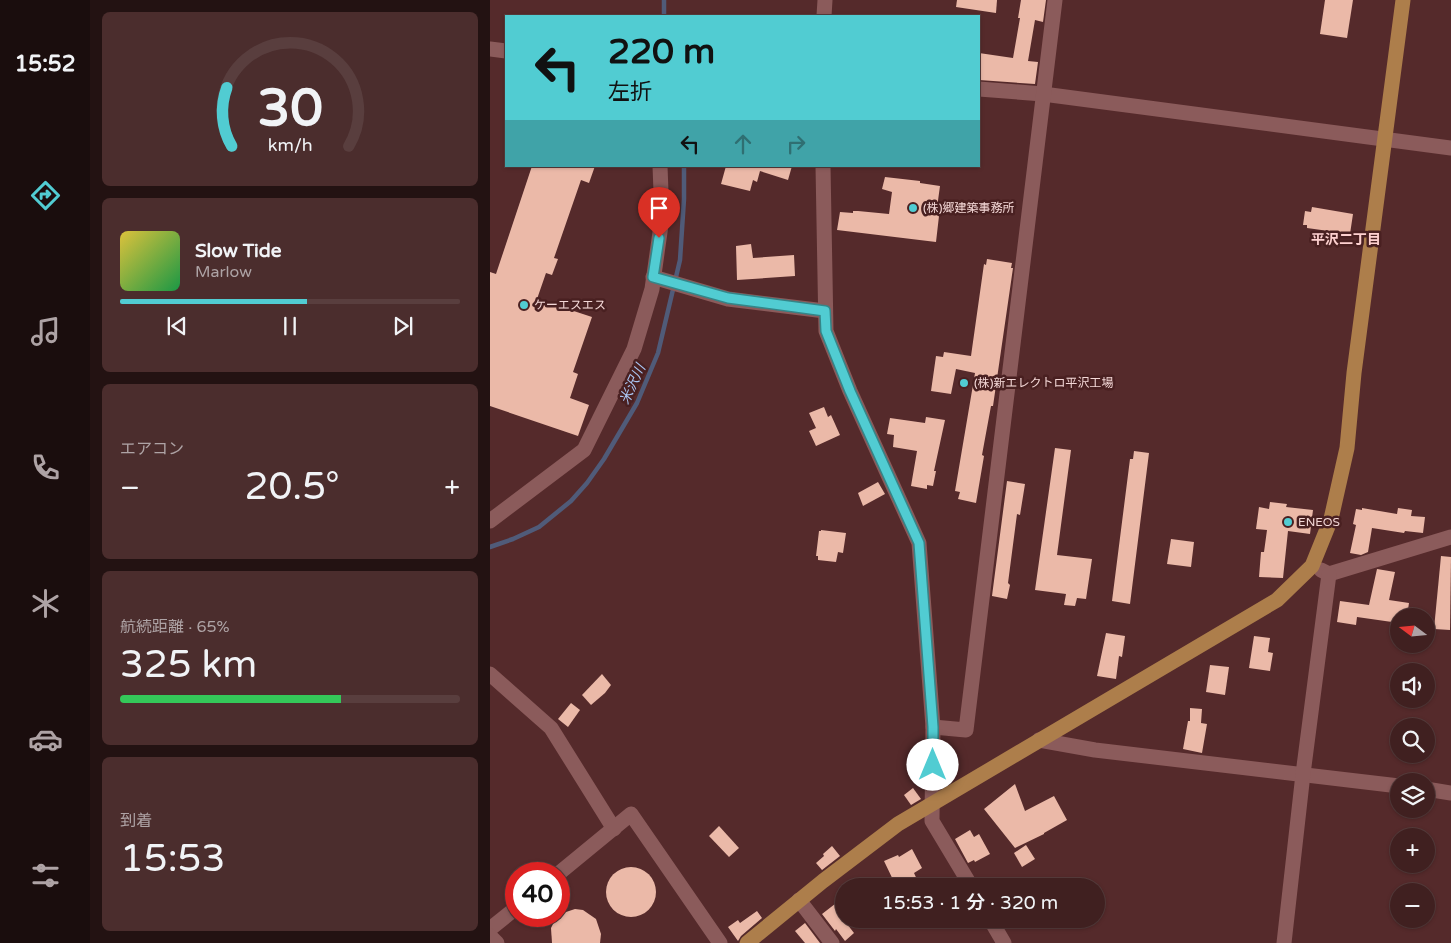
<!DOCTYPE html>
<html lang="ja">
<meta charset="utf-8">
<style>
body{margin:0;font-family:"Varela Round","Noto Sans JP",sans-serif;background:#4b2d2d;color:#f1f3f6;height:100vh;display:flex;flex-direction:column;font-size:19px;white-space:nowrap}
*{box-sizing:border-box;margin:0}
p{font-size:16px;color:#aea3a5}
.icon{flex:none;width:28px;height:28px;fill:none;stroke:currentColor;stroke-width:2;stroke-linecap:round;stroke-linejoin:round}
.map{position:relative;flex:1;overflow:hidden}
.details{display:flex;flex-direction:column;gap:12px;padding:12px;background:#231212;width:400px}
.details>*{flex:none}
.top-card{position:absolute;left:15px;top:15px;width:475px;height:152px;border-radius:0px;box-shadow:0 1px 4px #0004,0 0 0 1px #593e3e;background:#51ccd2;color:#111;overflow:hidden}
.needle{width:32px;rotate:286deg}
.tools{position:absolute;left:900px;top:608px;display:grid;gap:10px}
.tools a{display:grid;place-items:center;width:45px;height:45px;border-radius:50%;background:#402020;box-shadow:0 1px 4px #0004,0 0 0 1px #593e3e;font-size:25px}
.speed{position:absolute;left:15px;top:862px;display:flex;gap:10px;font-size:25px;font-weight:700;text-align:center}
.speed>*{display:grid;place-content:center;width:65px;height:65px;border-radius:50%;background:#402020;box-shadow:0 1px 4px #0004,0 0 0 1px #593e3e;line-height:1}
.speed .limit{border:8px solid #d22;background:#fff;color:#111}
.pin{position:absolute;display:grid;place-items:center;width:42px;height:42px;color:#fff;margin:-51px -21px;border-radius:50% 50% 50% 0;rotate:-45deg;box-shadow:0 0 5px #0007}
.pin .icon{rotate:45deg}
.me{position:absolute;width:55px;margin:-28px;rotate:0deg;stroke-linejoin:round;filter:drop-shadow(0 0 4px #0008)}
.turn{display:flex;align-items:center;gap:18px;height:105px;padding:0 20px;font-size:22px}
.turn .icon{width:65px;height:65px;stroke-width:2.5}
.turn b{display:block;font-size:35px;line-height:42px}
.lanes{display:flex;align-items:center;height:48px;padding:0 20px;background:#0003;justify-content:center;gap:25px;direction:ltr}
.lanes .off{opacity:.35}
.big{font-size:38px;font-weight:600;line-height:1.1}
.details .card{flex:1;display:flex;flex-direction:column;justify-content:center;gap:8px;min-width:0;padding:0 18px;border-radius:8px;background:#4b2d2d}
.details .dial{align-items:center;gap:0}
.dial svg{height:130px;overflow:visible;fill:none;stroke:#593e3e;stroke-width:7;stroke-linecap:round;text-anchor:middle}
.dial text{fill:#f1f3f6;stroke:none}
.song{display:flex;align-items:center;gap:15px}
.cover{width:60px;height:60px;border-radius:8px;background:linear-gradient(135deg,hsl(50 70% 55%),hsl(140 70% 35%))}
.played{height:5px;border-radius:2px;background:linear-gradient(90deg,#51ccd2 55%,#593e3e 55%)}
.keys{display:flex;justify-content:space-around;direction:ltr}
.heat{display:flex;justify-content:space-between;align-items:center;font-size:28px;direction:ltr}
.charge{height:8px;border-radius:4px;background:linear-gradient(90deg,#34c759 65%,#593e3e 0)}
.trip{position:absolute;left:345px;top:878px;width:270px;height:50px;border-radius:25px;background:#402020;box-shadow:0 1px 4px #0004,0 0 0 1px #593e3e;font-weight:600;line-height:50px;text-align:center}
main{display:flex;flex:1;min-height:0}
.menu{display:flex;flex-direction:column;width:90px;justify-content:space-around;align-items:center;background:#1a0d0d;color:#aea3a5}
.menu .icon{width:35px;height:35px}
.menu .selected{color:#51ccd2}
.menu b{font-size:22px;color:#f1f3f6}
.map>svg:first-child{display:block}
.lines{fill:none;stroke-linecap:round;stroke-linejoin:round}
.stream{stroke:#505b79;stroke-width:4.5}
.building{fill:#ebb9a8}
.minor{stroke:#8b5b5b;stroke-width:15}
.major{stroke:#ad7e4b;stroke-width:15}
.route-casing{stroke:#358588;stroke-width:12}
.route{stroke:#51ccd2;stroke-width:9}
.poi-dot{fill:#51ccd2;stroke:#492021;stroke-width:2}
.labels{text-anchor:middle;stroke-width:5;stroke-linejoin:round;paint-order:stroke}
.poi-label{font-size:12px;fill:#f4d8d7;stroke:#492021;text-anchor:start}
.neighbourhood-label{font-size:14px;font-weight:bold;fill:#fdd0cf;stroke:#492021}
.water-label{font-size:14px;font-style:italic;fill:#aac6f3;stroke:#492021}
</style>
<main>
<nav class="menu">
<b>15:52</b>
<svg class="icon selected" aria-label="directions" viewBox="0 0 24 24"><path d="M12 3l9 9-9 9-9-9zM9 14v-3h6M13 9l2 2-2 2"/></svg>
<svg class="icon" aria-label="music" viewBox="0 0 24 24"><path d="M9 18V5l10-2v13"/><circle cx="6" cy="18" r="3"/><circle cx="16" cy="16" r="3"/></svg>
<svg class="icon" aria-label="phone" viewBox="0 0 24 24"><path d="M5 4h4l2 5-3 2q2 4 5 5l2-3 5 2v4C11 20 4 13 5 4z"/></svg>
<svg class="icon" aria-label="climate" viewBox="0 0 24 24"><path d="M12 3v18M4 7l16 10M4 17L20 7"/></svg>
<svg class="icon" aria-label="car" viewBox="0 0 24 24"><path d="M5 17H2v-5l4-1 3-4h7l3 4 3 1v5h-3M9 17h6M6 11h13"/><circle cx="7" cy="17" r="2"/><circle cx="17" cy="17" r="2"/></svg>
<svg class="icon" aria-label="filters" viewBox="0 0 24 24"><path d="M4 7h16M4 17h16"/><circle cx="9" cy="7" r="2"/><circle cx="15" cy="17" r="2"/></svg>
</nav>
<section class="details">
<div class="card dial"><svg viewBox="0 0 100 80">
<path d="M14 69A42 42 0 1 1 86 69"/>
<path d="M14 69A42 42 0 0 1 11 33" stroke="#51ccd2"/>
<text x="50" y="56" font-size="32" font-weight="700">30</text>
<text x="50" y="72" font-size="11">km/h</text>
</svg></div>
<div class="card">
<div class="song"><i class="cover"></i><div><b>Slow Tide</b><p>Marlow</p></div></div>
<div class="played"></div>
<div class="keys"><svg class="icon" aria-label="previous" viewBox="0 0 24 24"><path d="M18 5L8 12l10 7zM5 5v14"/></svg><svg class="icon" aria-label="pause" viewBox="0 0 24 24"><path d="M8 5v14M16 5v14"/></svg><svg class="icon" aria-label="next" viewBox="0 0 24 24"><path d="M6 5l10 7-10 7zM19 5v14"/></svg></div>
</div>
<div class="card"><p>エアコン</p>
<div class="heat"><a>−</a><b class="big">20.5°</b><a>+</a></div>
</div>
<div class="card"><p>航続距離 · 65%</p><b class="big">325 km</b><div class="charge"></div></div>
<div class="card"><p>到着</p><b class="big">15:53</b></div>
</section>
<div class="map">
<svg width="961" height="943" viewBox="0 0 961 943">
<rect width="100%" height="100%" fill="#552a2b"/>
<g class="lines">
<g class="stream">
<polyline points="174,0 174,16"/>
<polyline points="0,547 23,539 49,527 81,501 97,483 114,459 147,403 168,353 190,260 194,199 194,166"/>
</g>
</g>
<g class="building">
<polygon points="467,0 507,0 506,13 466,7"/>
<polygon points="531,0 556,0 553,22 545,20 538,61 548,62 545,84 489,80 489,53 523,58 530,18 528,18"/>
<polygon points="835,0 863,0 857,38 830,34"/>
<polygon points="42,166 105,166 99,183 91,180 64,258 68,259 62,275 56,273 47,299 102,317 83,372 88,374 80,398 99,405 88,436 0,406 0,272 6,274"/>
<polygon points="236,166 302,166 298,180 270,171 267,182 263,180 260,191 231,184"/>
<polygon points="395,177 430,181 430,183 450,186 446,215 449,216 446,242 347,230 350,212 363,213 363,211 368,211 399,214 402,192 392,189"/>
<polygon points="822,207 863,214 860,234 817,228 817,225 813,225 815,211 821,212"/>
<polygon points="261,244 263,258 304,255 305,276 247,280 246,246"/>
<polygon points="497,259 522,263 521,268 523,268 503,406 501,406 492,455 494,456 486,503 468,499 470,492 465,491 485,373 466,369 461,394 441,391 446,356 453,357 454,352 481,356 494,264 496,265"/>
<polygon points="334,407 338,417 341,415 350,435 326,446 319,431 326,428 319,413"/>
<polygon points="436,417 455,420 444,471 446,471 443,486 437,485 437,489 421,486 427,451 403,447 404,435 397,434 400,418 435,423"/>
<polygon points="565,448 581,450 567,555 602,559 596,599 587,598 585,606 574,605 576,594 545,590"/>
<polygon points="644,451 659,453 640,604 622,601 640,459 643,459"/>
<polygon points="517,481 535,484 530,515 527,514 518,583 520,585 517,599 502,596"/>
<polygon points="388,482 395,494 373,506 368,493"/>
<polygon points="780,502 797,504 796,507 823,510 820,534 798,531 793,578 769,577 771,552 774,552 777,530 766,529 769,507 779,509"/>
<polygon points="872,508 907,514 908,508 922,510 921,516 935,517 933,533 915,531 914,533 882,528 878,552 871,555 860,553 866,525 863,524 866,509 872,510"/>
<polygon points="331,530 356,533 353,553 348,552 346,562 328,560 328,556 326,556 329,531 331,531"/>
<polygon points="681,539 704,542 701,567 677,564"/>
<polygon points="951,556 961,557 960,630 944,629"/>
<polygon points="887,569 905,572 899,600 919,603 917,616 909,616 909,623 867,617 866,625 847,622 850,601 879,605"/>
<polygon points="616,633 635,636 632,657 629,656 626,679 607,676"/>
<polygon points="764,636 780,638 778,652 783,653 780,671 759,668"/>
<polygon points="720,665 739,667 735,695 716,692"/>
<polygon points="112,674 121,685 115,693 101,705 92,695"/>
<polygon points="81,703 90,710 78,727 68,719"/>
<polygon points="700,708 712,709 711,723 717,724 712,753 693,749 698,721 700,721"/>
<polygon points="525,784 535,811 564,796 577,820 554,833 554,834 525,848 494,809"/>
<polygon points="423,788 431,799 421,805 414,795"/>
<polygon points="229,826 249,848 239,857 219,836"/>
<polygon points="480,830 484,837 489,834 500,854 485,862 484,860 478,863 465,839"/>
<polygon points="536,845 545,859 532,867 524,853"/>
<polygon points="342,846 350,856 332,870 326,863 334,856 333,854"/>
<polygon points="422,849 432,868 424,873 430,886 406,886 394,861 408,855 409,857"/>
<circle cx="141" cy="892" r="25"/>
<polygon points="354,897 354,920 364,933 355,941 346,929 345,931 332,914"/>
<polygon points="85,909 93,910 106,919 111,934 110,943 62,943 61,928 65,920 70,914"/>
<polygon points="267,911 272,918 251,936 248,941 238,927 248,920 250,923"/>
<polygon points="315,923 330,943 315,943 305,931"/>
</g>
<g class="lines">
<g class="minor">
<polyline points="334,16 335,0"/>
<polyline points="0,49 16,51"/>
<polyline points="489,89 553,94 961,148"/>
<polyline points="333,166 336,331 360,391 429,543 443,727 442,821 481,886"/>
<polyline points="163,277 238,299 335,311"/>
<polyline points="0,521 94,450 144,349 162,289 172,218 170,166"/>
<polyline points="831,570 839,574 961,537"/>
<polyline points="0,674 61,728 124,829"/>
<polyline points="443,727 476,730 565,0"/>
<polyline points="549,740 605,750 909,786"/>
<polyline points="936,789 961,793"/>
<polyline points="68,874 141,814 230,943"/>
<polyline points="309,900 342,943"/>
<polyline points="500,919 514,943"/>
<polyline points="0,929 26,908"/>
<polyline points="0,936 7,943"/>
<polyline points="794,943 813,774 839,574"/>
</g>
<polyline class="major" points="257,943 333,881 408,824 787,600 822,566 841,519 857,448 864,373 913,0"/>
</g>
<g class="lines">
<defs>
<polyline id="route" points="169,238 163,277 238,298 335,311 336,331 360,391 429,543 443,727 443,765"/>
</defs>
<use href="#route" class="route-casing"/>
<use href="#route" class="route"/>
</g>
<g class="poi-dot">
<circle cx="423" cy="208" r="5"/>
<circle cx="34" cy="305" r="5"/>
<circle cx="474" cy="383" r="5"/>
<circle cx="798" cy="522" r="5"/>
</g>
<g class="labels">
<g class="poi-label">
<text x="433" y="212">(株)郷建築事務所</text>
<text x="44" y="309">ケーエスエス</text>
<text x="484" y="387">(株)新エレクトロ平沢工場</text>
<text x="808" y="526">ENEOS</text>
</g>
<g class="neighbourhood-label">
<text x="856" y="244">平沢二丁目</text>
</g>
<g class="water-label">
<text transform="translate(142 384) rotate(-65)" y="5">米沢川</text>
</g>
</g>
</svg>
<div class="tools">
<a><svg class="needle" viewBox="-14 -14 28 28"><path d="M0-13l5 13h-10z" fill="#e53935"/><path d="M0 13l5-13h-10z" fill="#aea3a5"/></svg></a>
<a><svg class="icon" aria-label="sound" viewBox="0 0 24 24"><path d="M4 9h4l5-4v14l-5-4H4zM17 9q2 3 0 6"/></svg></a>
<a><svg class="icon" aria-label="search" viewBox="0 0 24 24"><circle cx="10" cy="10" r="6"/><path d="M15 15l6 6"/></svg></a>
<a><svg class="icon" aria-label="layers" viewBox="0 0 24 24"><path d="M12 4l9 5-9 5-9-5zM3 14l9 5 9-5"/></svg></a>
<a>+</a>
<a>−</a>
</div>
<div class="speed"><div class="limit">40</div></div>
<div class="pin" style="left:169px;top:238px;background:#d93025"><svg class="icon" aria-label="arrive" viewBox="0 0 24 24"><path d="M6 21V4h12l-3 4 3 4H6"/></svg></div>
<svg class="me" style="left:443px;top:765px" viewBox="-20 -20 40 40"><circle r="19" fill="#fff"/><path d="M0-13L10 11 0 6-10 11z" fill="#51ccd2"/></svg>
<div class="trip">15:53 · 1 分 · 320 m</div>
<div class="top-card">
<div class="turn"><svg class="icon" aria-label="left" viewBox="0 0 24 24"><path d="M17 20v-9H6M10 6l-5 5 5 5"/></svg><div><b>220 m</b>左折</div></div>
<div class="lanes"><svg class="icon" aria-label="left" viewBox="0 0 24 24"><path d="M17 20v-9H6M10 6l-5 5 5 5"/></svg><svg class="icon off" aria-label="ahead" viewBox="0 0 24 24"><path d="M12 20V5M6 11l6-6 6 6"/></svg><svg class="icon off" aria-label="right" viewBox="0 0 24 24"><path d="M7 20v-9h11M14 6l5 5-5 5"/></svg></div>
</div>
</div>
</main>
